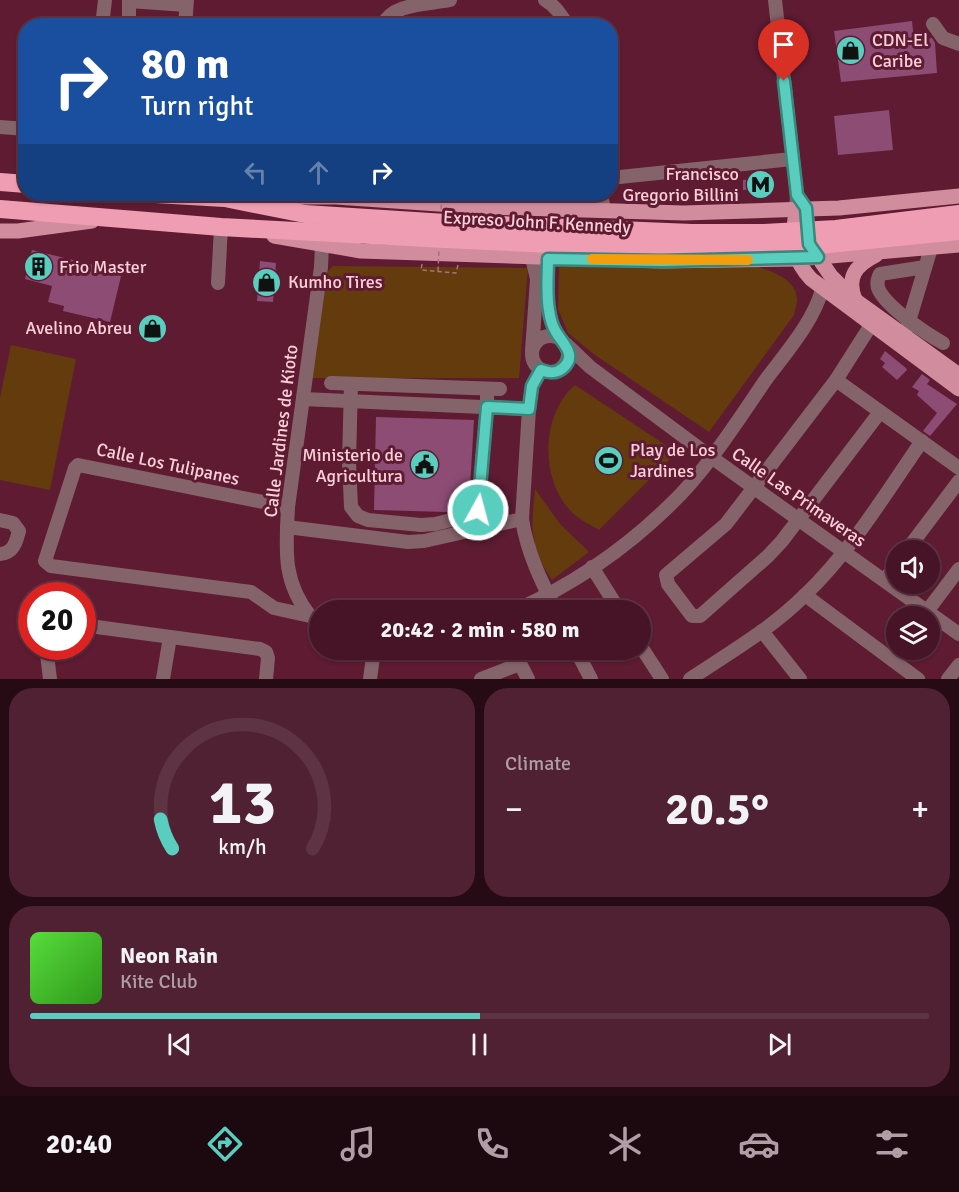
<!DOCTYPE html>
<meta charset="utf-8">
<style>
body{margin:0;font-family:Signika,sans-serif;background:#502132;color:#f1f3f6;height:100vh;display:flex;flex-direction:column;font-size:22px;white-space:nowrap}
*{box-sizing:border-box;margin:0}
p{font-size:20px;color:#b09ea7}
.icon{flex:none;width:33px;height:33px;fill:none;stroke:currentColor;stroke-width:2;stroke-linecap:round;stroke-linejoin:round}
.map{position:relative;height:679px;overflow:hidden}
.details{display:flex;flex-direction:column;gap:9px;padding:9px;background:#260b15;flex:1}
.details>*{flex:none}
.top-card{position:absolute;left:18px;top:18px;width:600px;height:183px;border-radius:24px;box-shadow:0 2px 4px #0004,0 0 0 2px #5e3343;background:#1a4fa0;color:#fff;overflow:hidden}
.fabs{position:absolute;left:886px;top:540px;display:grid;gap:12px}
.fabs a{display:grid;place-items:center;width:54px;height:54px;border-radius:50%;background:#461426;box-shadow:0 2px 4px #0004,0 0 0 2px #5e3343;font-size:30px}
.speed{position:absolute;left:18px;top:582px;display:flex;gap:12px;font-size:30px;font-weight:700;text-align:center}
.speed>*{display:grid;place-content:center;width:78px;height:78px;border-radius:50%;background:#461426;box-shadow:0 2px 4px #0004,0 0 0 2px #5e3343;line-height:1}
.speed .limit{border:9px solid #d22;background:#fff;color:#111}
.pin{position:absolute;display:grid;place-items:center;width:51px;height:51px;color:#fff;margin:-62px -26px;border-radius:50% 50% 50% 0;rotate:-45deg;box-shadow:0 0 6px #0007}
.pin .icon{rotate:45deg}
.me{position:absolute;width:66px;margin:-33px;rotate:7deg;stroke-linejoin:round;filter:drop-shadow(0 0 4px #0008)}
.turn{display:flex;align-items:center;gap:21px;height:126px;padding:0 24px;font-size:27px}
.turn .icon{width:78px;height:78px;stroke-width:2.5}
.turn b{display:block;font-size:42px;line-height:51px}
.lanes{display:flex;align-items:center;height:57px;padding:0 24px;background:#0003;justify-content:center;gap:30px;direction:ltr}
.lanes .off{opacity:.35}
.big{font-size:45px;font-weight:700;line-height:1.1}
.details .tile{flex:1;display:flex;flex-direction:column;justify-content:center;gap:9px;min-width:0;padding:0 21px;border-radius:24px;background:#502132}
.details .dial{align-items:center;gap:0}
.dial svg{height:156px;overflow:visible;fill:none;stroke:#5e3343;stroke-width:7;stroke-linecap:round;text-anchor:middle}
.dial text{fill:#f1f3f6;stroke:none}
.song{display:flex;align-items:center;gap:18px}
.cover{width:72px;height:72px;border-radius:9px;background:linear-gradient(135deg,hsl(110 70% 55%),hsl(110 70% 35%))}
.played{height:6px;border-radius:3px;background:linear-gradient(90deg,#59cebe 50%,#5e3343 50%)}
.keys{display:flex;justify-content:space-around;direction:ltr}
.heat{display:flex;justify-content:space-between;align-items:center;font-size:33px;direction:ltr}
.details .tiles{flex:1;display:grid;gap:9px;grid-template-columns:1fr 1fr}
.tile:last-child{grid-column:span 2}
.trip{position:absolute;left:309px;top:600px;width:342px;height:60px;border-radius:30px;background:#461426;box-shadow:0 2px 4px #0004,0 0 0 2px #5e3343;font-weight:700;line-height:60px;text-align:center}
.tab-bar{display:flex;height:96px;justify-content:space-around;align-items:center;background:#1c080f;color:#b09ea7}
.tab-bar .icon{width:42px;height:42px}
.tab-bar .on{color:#59cebe}
.tab-bar b{font-size:27px;color:#f1f3f6}
.map>svg:first-child{display:block}
.green{fill:#643b0d}
.building{fill:#8c4c74}
.lines{fill:none;stroke-linecap:round;stroke-linejoin:round}
.path{stroke:#a97181;stroke-width:1.5;stroke-dasharray:4.5 3;stroke-linecap:butt}
.minor{stroke:#85636b;stroke-width:14}
.major{stroke:#d18d9e;stroke-width:15}
.highway{stroke:#ef9db2;stroke-width:18}
.path-bridge{stroke:#a97181;stroke-width:1.5;stroke-dasharray:4.5 3;stroke-linecap:butt}
.highway-bridge{stroke:#ef9db2;stroke-width:18}
.route-casing{stroke:#3a867c;stroke-width:15}
.route{stroke:#59cebe;stroke-width:10}
.slow{stroke:#f59e0b;stroke-width:10}
.labels{text-anchor:middle;stroke-width:6;stroke-linejoin:round;paint-order:stroke}
.poi-label{font-size:18px;fill:#fbd0d9;stroke:#5e1b32;text-anchor:start}
.street-label{font-size:18px;fill:#fbd0d9;stroke:#5e1b32}
</style>
<div class="map">
<svg width="959" height="679" viewBox="0 0 959 679">
<rect width="100%" height="100%" fill="#5e1b32"/>
<g class="green">
<polygon points="333,266 528,268 519,378 309,378 324,275"/>
<path d="M559,267H758C774,272 797,280 797,300C797,305 795,310 794,315L709,432L595,355L568,333L558,309Z"/>
<polygon points="11,345 76,359 50,490 0,480 0,398"/>
<path d="M575,385L673,450L672,457L599,530C591,525 582,521 575,515C539,484 540,415 575,385Z"/>
<path d="M535,489L560,524L589,552L552,580C529,545 531,530 535,489Z"/>
</g>
<g class="building">
<polygon points="912,21 914,41 932,38 935,43 937,73 841,82 834,31"/>
<polygon points="889,110 893,150 838,155 834,116"/>
<polygon points="772,178 772,188 743,190 743,180"/>
<polygon points="32,250 122,272 110,322 63,311 64,306 48,302 52,286 25,279"/>
<polygon points="260,261 276,263 273,302 257,301"/>
<polygon points="885,351 906,368 907,370 897,380 882,367 885,363 880,359"/>
<polygon points="922,374 930,380 927,384 957,404 930,436 923,431 937,413 917,395 919,391 912,387"/>
<polygon points="376,417 474,420 469,505 447,512 374,510"/>
</g>
<g class="lines">
<polyline class="path" points="422,264 421,270 456,273 458,265"/>
<g class="minor">
<path d="M545,0C554,5 563,16 567,26"/>
<polyline points="775,0 797,195 796,209"/>
<polyline points="129,1 186,5"/>
<polyline points="307,24 307,26"/>
<polyline points="933,24 943,38 959,44"/>
<polyline points="102,26 105,0"/>
<polyline points="129,26 129,0"/>
<polyline points="185,26 187,0"/>
<path d="M382,26C393,2 428,5 450,0"/>
<polyline points="0,127 26,129"/>
<polyline points="610,178 792,159"/>
<polyline points="601,194 604,210"/>
<polyline points="532,258 537,279 532,351"/>
<path d="M548,259C547,285 543,317 561,339"/>
<path d="M925,267L880,274C877,280 876,286 880,292C890,309 925,333 943,343"/>
<polyline points="218,283 221,227"/>
<polyline points="871,325 836,380 726,524 666,575 668,584 692,616 700,616 768,556 782,541 880,412"/>
<polyline points="907,328 931,248"/>
<circle cx="550" cy="354" r="18"/>
<polyline points="566,344 590,367 711,457 959,634"/>
<path d="M541,370L532,386L529,409L522,519C527,552 541,581 556,610"/>
<polyline points="836,380 959,468"/>
<polyline points="331,383 500,389"/>
<polyline points="351,384 349,462 351,507 358,516 368,520 421,525 435,524 472,515 478,510 487,407 487,389"/>
<polyline points="303,399 529,409"/>
<polyline points="288,507 78,465 75,468 45,561 51,566 251,592 274,608 310,616 320,621"/>
<path d="M0,520L13,523L19,531C16,543 13,553 0,554"/>
<polyline points="287,527 408,542 424,541 522,519"/>
<polyline points="907,550 959,481"/>
<polyline points="592,567 619,610"/>
<polyline points="885,579 897,564"/>
<polyline points="805,595 918,679"/>
<path d="M516,610C572,585 626,548 670,505C707,470 738,420 767,378C786,353 815,319 822,289"/>
<polyline points="928,610 959,569"/>
<path d="M310,616C282,581 286,549 288,507L321,267L322,245"/>
<polyline points="82,625 260,649 266,652 268,658 266,679"/>
<polyline points="762,631 800,679"/>
<polyline points="640,645 662,679"/>
<polyline points="46,646 50,679"/>
<polyline points="513,650 528,679"/>
<polyline points="576,650 591,679"/>
<polyline points="163,679 170,637"/>
<polyline points="370,679 374,650"/>
<polyline points="481,679 520,664"/>
<path d="M690,679C729,653 771,629 805,595C851,551 886,493 922,441"/>
<polyline points="948,679 959,665"/>
</g>
<g class="major">
<polyline points="246,197 336,197 482,207 684,213 839,208 959,196"/>
<polyline points="806,208 809,244 831,276 855,300 959,375"/>
<path d="M796,209C793,239 789,255 811,279L959,389"/>
<polyline points="0,231 18,231 92,221"/>
<polyline points="274,236 361,251 662,261 796,259 959,245"/>
<path d="M855,300C846,277 856,265 876,255"/>
</g>
<g class="highway">
<polyline points="0,182 26,184"/>
<polyline points="155,194 225,198 305,214 446,223"/>
<polyline points="0,209 221,227 445,239"/>
</g>
<g class="path-bridge">
<polyline points="441,209 442,195"/>
<polyline points="438,271 439,250"/>
</g>
<g class="highway-bridge">
<polyline points="446,223 692,233 764,233 836,229 959,214"/>
<polyline points="445,239 594,246 789,248 959,231"/>
</g>
</g>
<g class="lines">
<defs>
<path id="route" d="M478,510L487,407L529,409L532,386L541,370C549,373 556,374 563,368C578,355 562,343 556,332C552,326 550,317 549,310C546,293 548,275 548,259L662,261L818,257L809,244L806,208L797,195L784,81"/>
</defs>
<use href="#route" class="route-casing"/>
<use href="#route" class="route"/>
<polyline class="slow" points="592,259 748,260"/>
</g>
<defs>
<symbol id="shop-disc" viewBox="-11 -11 22 22"><circle r="9.5" fill="#59cebe" stroke="#5e1b32"/><path d="M-5-2.5h2.3a2.7 3.5 0 0 1 5.4 0H5L5.5 6h-11ZM-1.5-2.5h3a1.5 2.3 0 0 0-3 0Z" fill="#111"/></symbol>
<symbol id="metro-disc" viewBox="-11 -11 22 22"><circle r="9.5" fill="#59cebe" stroke="#5e1b32"/><path d="M-5.5 5V-5H-3L0 0L3-5H5.5V5H3V-.5L0 4L-3-.5V5Z" fill="#111"/></symbol>
<symbol id="building-disc" viewBox="-11 -11 22 22"><circle r="9.5" fill="#59cebe" stroke="#5e1b32"/><path d="M-4-6H4V6H1V3H-1V6H-4ZM-2.5-4.3h1.7v1.8h-1.7ZM.8-4.3h1.7v1.8H.8ZM-2.5-1h1.7V.8h-1.7ZM.8-1h1.7V.8H.8Z" fill="#111"/></symbol>
<symbol id="stadium-disc" viewBox="-11 -11 22 22"><circle r="9.5" fill="#59cebe" stroke="#5e1b32"/><path d="M0-5a6.5 5 0 1 0 0 10a6.5 5 0 1 0 0-10ZM-3.5-1.8h7v3.6h-7Z" fill="#111"/></symbol>
<symbol id="civic-disc" viewBox="-11 -11 22 22"><circle r="9.5" fill="#59cebe" stroke="#5e1b32"/><path d="M-.6-6.5H3V-4.5H.6V-3L4-1V1h2V6H-6V1h2V-1L-.6-3ZM-1.2 2.5V6h2.4V2.5Z" fill="#111"/></symbol>
</defs>
<g fill-rule="evenodd">
<use href="#shop-disc" x="834" y="34" width="33" height="33"/>
<use href="#metro-disc" x="744" y="168" width="33" height="33"/>
<use href="#building-disc" x="22" y="250" width="33" height="33"/>
<use href="#shop-disc" x="250" y="266" width="33" height="33"/>
<use href="#shop-disc" x="136" y="312" width="33" height="33"/>
<use href="#stadium-disc" x="592" y="444" width="33" height="33"/>
<use href="#civic-disc" x="408" y="448" width="33" height="33"/>
</g>
<g class="labels">
<g class="poi-label">
<text x="872" y="46">CDN-El<tspan x="872" dy="21">Caribe</tspan></text>
<text x="739" y="180" text-anchor="end">Francisco<tspan x="739" dy="21">Gregorio Billini</tspan></text>
<text x="59" y="273">Frio Master</text>
<text x="288" y="288">Kumho Tires</text>
<text x="132" y="334" text-anchor="end">Avelino Abreu</text>
<text x="630" y="456">Play de Los<tspan x="630" dy="21">Jardines</tspan></text>
<text x="403" y="461" text-anchor="end">Ministerio de<tspan x="403" dy="21">Agricultura</tspan></text>
</g>
<g class="street-label">
<text transform="translate(537 222) rotate(3)" y="6">Expreso John F. Kennedy</text>
<text transform="translate(281 431) rotate(-83)" y="6">Calle Jardines de Kioto</text>
<text transform="translate(168 464) rotate(12)" y="6">Calle Los Tulipanes</text>
<text transform="translate(799 497) rotate(35)" y="6">Calle Las Primaveras</text>
</g>
</g>
</svg>
<div class="fabs">
<a><svg class="icon" aria-label="sound" viewBox="0 0 24 24"><path d="M4 9h4l5-4v14l-5-4H4zM17 9q2 3 0 6"/></svg></a>
<a><svg class="icon" aria-label="layers" viewBox="0 0 24 24"><path d="M12 4l9 5-9 5-9-5zM3 14l9 5 9-5"/></svg></a>
</div>
<div class="speed"><div class="limit">20</div></div>
<div class="pin" style="left:784px;top:81px;background:#d93025"><svg class="icon" aria-label="arrive" viewBox="0 0 24 24"><path d="M6 21V4h12l-3 4 3 4H6"/></svg></div>
<svg class="me" style="left:478px;top:510px" viewBox="-20 -20 40 40"><circle r="17" fill="#59cebe" stroke="#fff" stroke-width="3"/><path d="M0-11L8 9 0 5-8 9z" fill="#fff"/></svg>
<div class="trip">20:42 · 2 min · 580 m</div>
<div class="top-card">
<div class="turn"><svg class="icon" aria-label="right" viewBox="0 0 24 24"><path d="M7 20v-9h11M14 6l5 5-5 5"/></svg><div><b>80 m</b>Turn right</div></div>
<div class="lanes"><svg class="icon off" aria-label="left" viewBox="0 0 24 24"><path d="M17 20v-9H6M10 6l-5 5 5 5"/></svg><svg class="icon off" aria-label="ahead" viewBox="0 0 24 24"><path d="M12 20V5M6 11l6-6 6 6"/></svg><svg class="icon" aria-label="right" viewBox="0 0 24 24"><path d="M7 20v-9h11M14 6l5 5-5 5"/></svg></div>
</div>
</div>
<section class="details">
<div class="tiles">
<div class="tile dial"><svg viewBox="0 0 100 80">
<path d="M14 69A42 42 0 1 1 86 69"/>
<path d="M14 69A42 42 0 0 1 8 54" stroke="#59cebe"/>
<text x="50" y="56" font-size="32" font-weight="700">13</text>
<text x="50" y="72" font-size="11">km/h</text>
</svg></div>
<div class="tile"><p>Climate</p>
<div class="heat"><a>−</a><b class="big">20.5°</b><a>+</a></div>
</div>
<div class="tile">
<div class="song"><i class="cover"></i><div><b>Neon Rain</b><p>Kite Club</p></div></div>
<div class="played"></div>
<div class="keys"><svg class="icon" aria-label="previous" viewBox="0 0 24 24"><path d="M18 5L8 12l10 7zM5 5v14"/></svg><svg class="icon" aria-label="pause" viewBox="0 0 24 24"><path d="M8 5v14M16 5v14"/></svg><svg class="icon" aria-label="next" viewBox="0 0 24 24"><path d="M6 5l10 7-10 7zM19 5v14"/></svg></div>
</div>
</div>
</section>
<nav class="tab-bar">
<b>20:40</b>
<svg class="icon on" aria-label="directions" viewBox="0 0 24 24"><path d="M12 3l9 9-9 9-9-9zM9 14v-3h6M13 9l2 2-2 2"/></svg>
<svg class="icon" aria-label="music" viewBox="0 0 24 24"><path d="M9 18V5l10-2v13"/><circle cx="6" cy="18" r="3"/><circle cx="16" cy="16" r="3"/></svg>
<svg class="icon" aria-label="phone" viewBox="0 0 24 24"><path d="M5 4h4l2 5-3 2q2 4 5 5l2-3 5 2v4C11 20 4 13 5 4z"/></svg>
<svg class="icon" aria-label="climate" viewBox="0 0 24 24"><path d="M12 3v18M4 7l16 10M4 17L20 7"/></svg>
<svg class="icon" aria-label="car" viewBox="0 0 24 24"><path d="M5 17H2v-5l4-1 3-4h7l3 4 3 1v5h-3M9 17h6M6 11h13"/><circle cx="7" cy="17" r="2"/><circle cx="17" cy="17" r="2"/></svg>
<svg class="icon" aria-label="filters" viewBox="0 0 24 24"><path d="M4 7h16M4 17h16"/><circle cx="9" cy="7" r="2"/><circle cx="15" cy="17" r="2"/></svg>
</nav>
